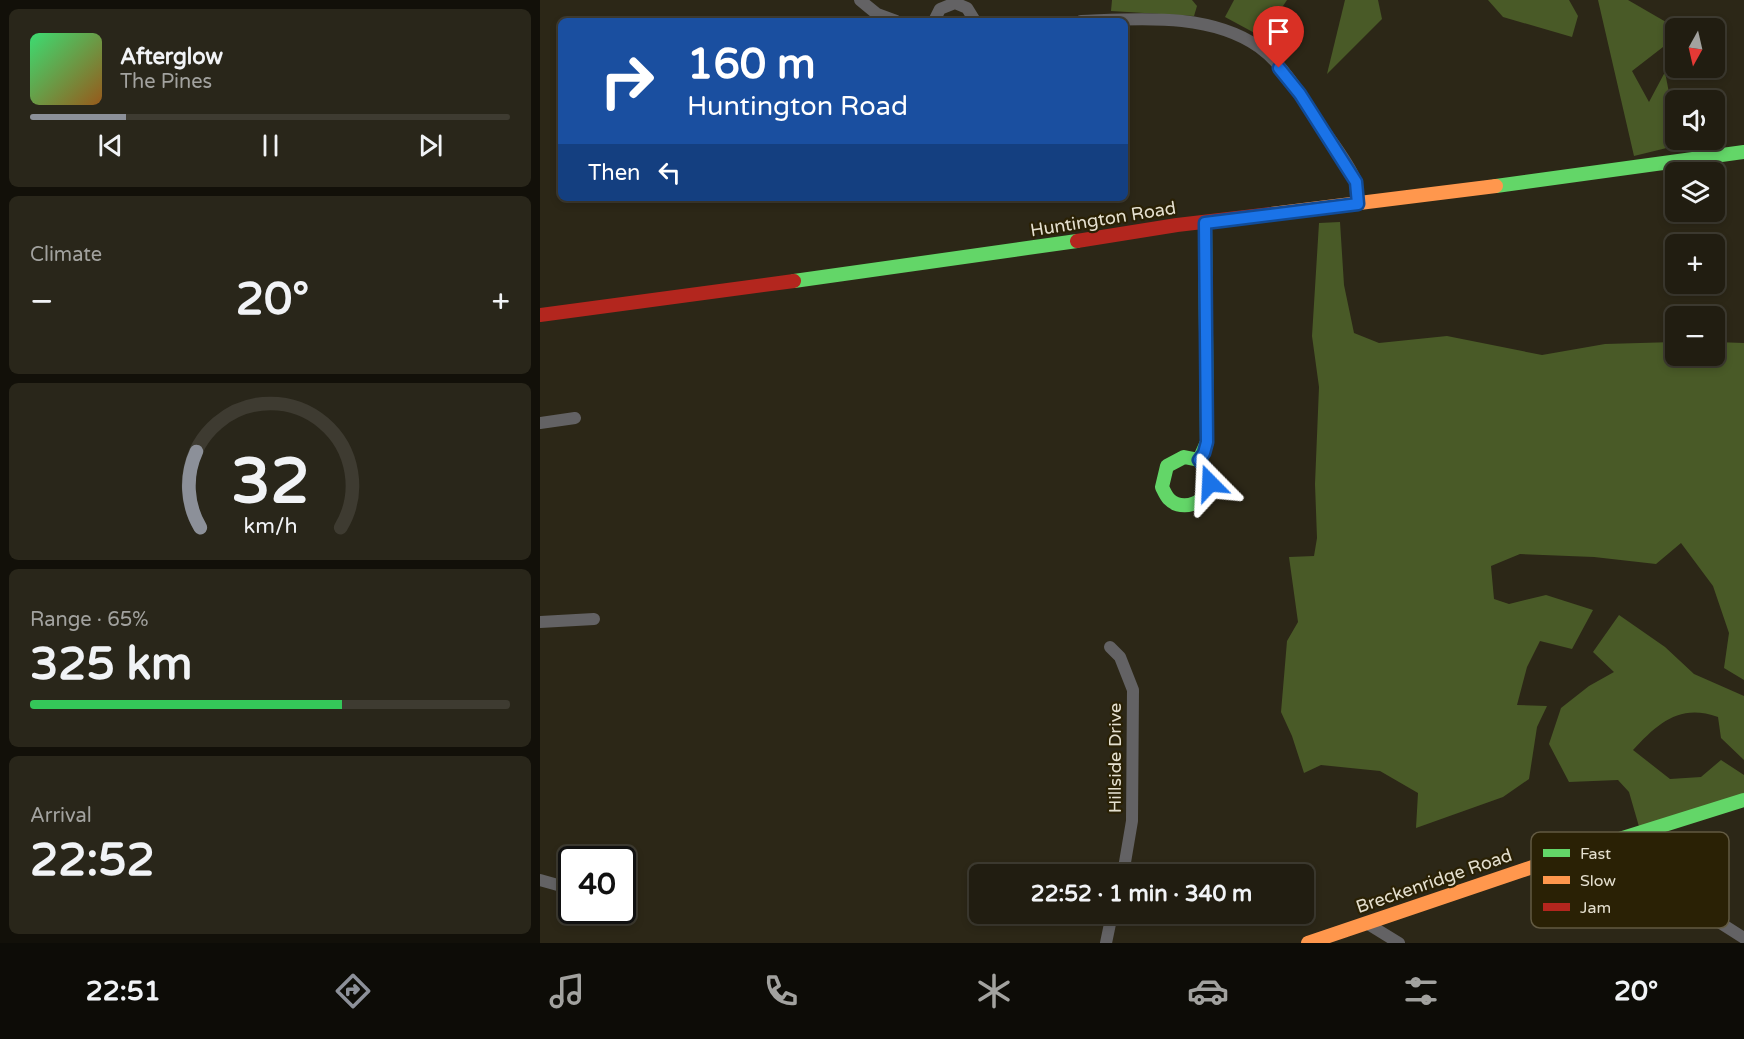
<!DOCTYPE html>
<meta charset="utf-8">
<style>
body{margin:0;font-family:"Varela Round",sans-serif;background:#29261a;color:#f1f3f6;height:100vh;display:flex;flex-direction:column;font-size:22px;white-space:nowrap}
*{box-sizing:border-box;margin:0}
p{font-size:20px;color:#a2a29f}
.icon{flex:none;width:33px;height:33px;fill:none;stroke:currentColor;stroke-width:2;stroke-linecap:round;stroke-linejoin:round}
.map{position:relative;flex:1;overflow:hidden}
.drawer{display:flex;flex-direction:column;gap:9px;padding:9px;background:#121009;width:540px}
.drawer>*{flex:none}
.top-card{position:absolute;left:18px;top:18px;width:570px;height:183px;border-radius:9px;box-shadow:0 3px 9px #0003,0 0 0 2px #3e3b31;background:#1a4fa0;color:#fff;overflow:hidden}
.needle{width:39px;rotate:188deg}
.fabs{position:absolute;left:1125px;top:18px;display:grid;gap:12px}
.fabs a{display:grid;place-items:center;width:60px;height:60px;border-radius:9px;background:#211d11;box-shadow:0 3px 9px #0003,0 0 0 2px #3e3b31;font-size:30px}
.speed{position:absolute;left:18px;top:846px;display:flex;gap:12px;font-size:30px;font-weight:700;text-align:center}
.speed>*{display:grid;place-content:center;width:78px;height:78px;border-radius:50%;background:#211d11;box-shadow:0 3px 9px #0003,0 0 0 2px #3e3b31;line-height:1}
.speed .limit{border:3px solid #111;border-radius:9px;background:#fff;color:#111}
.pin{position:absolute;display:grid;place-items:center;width:51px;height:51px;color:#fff;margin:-62px -26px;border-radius:50% 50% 50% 0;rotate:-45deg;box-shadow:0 0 6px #0007}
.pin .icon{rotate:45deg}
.me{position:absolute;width:66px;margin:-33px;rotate:339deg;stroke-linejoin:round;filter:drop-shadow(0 0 4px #0008)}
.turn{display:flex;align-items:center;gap:21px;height:126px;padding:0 30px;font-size:27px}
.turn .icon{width:78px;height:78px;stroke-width:2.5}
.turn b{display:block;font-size:42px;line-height:51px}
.then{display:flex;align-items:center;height:57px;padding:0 30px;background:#0003;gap:12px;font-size:22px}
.big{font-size:45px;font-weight:700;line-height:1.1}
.drawer .card{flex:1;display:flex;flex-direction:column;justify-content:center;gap:9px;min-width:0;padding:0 21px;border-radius:9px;background:#29261a}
.drawer .dial{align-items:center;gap:0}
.dial svg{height:156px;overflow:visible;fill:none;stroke:#3e3b31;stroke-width:7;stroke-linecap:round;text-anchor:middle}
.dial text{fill:#f1f3f6;stroke:none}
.song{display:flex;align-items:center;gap:18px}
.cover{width:72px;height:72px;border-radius:9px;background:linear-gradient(135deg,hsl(140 70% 55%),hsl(30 70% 35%))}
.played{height:6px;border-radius:3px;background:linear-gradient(90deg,#8c9099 20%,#3e3b31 20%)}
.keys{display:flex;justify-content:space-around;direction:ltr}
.heat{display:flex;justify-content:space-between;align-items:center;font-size:33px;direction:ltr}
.charge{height:9px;border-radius:4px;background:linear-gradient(90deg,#34c759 65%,#3e3b31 0)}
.trip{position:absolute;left:429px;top:864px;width:345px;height:60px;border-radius:9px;background:#211d11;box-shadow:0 3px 9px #0003,0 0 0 2px #3e3b31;font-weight:700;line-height:60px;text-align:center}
.tab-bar{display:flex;height:96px;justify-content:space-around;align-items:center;background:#0d0c07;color:#a2a29f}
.tab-bar .icon{width:42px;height:42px}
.tab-bar .active{color:#8c9099}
.tab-bar b{font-size:27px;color:#f1f3f6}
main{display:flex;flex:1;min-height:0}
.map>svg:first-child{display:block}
.forest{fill:#495a27}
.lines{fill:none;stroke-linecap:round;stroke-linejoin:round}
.street{stroke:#636264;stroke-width:12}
.fast{stroke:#63d668;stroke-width:14}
.slow{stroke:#ff974d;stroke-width:14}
.jam{stroke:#b3261e;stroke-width:14}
.route-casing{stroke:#114b97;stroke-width:15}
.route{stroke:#1a73e8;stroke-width:10}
.labels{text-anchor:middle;stroke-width:4.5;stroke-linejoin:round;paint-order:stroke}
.street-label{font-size:18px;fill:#e5e0d0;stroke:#2a2105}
.key{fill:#2a2105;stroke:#625a42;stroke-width:1.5}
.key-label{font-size:16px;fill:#e5e0d0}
</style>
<main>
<section class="drawer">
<div class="card">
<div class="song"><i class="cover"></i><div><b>Afterglow</b><p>The Pines</p></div></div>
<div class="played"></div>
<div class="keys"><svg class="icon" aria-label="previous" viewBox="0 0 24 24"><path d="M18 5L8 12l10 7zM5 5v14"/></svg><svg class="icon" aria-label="pause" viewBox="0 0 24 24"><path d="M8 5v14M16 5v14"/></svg><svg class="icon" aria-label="next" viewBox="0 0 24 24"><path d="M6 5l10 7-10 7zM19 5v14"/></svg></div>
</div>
<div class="card"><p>Climate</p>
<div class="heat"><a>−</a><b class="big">20°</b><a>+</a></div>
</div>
<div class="card dial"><svg viewBox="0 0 100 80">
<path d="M14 69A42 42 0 1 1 86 69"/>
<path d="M14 69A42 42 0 0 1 12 30" stroke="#8c9099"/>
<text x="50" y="56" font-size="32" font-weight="700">32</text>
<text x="50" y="72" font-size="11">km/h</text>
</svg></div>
<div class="card"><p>Range · 65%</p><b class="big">325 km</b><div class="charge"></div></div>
<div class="card"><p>Arrival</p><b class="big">22:52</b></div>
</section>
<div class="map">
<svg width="1204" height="943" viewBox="0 0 1204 943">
<rect width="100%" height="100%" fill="#2c2717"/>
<g class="forest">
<polygon points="572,0 652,0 657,6 654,16 571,11"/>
<polygon points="694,0 747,0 722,37 685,17"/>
<polygon points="805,0 838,0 842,19 787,74"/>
<polygon points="948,0 1029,0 1038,16 1032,37 963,17"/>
<polygon points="1058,0 1088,0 1126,22 1123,47 1092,71 1109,102 1125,72 1135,124 1136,140 1145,140 1147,143 1094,156"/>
<polygon points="800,222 804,285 814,333 839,343 907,336 1002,355 1065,344 1135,342 1136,356 1174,356 1175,342 1204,343 1204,680 1184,668 1189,633 1173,586 1141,543 1116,564 1054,557 980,554 951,566 954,599 969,604 1006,595 1053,610 1032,649 1000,641 987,667 977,705 1007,706 997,727 989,779 963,797 876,828 878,793 840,771 781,765 764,773 752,736 741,712 747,641 758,622 749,557 774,556 777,538 775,484 779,387 772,336 779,223"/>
<path d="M1079,615L1125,647L1154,674L1204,696V760L1181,738L1178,717C1140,703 1118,723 1093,750L1130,779L1161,777L1181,760L1204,775V794L1100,830L1089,792L1078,780L1029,782L1009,744L1021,708L1049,686L1074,672L1053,652Z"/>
</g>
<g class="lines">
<g class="street">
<polyline points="320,0 337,14 356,21"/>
<polyline points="394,21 400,9 415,3 427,8 435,21"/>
<path d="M541,21C599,19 669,12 719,47C744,65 763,98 779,123C791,141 808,161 816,181C818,187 818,197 818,204"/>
<polyline points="0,423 35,418"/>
<polyline points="0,622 54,619"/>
<polyline points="570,647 580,657 593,690 592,821 583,874"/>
<polyline points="1061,847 1204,938"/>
<polyline points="0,880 32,889"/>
<polyline points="828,924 859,943"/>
<polyline points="566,943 572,914"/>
</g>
<g class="fast">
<polyline points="956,186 1204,152"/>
<polyline points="254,281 537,241"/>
<path d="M659,460L644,457L627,466L622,487C624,491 626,496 629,499C646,517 688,494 659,460L667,442L665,223"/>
<polyline points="1019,858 1204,800"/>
</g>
<g class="slow">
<polyline points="731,214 956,186"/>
<polyline points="768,943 1019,858"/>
</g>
<g class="jam">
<polyline points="537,241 637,225 731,214"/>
<polyline points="0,315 254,281"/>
</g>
</g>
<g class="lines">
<defs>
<polyline id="route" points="670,483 669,473 659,460 664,453 667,442 665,223 818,204 816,182 760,94 739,68"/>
</defs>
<use href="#route" class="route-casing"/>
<use href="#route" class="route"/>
</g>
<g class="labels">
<g class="street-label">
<text transform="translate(563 219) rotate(-9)" y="6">Huntington Road</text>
<text transform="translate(575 758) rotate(-90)" y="6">Hillside Drive</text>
<text transform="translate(894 881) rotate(-19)" y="6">Breckenridge Road</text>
</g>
</g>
<rect x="991" y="832" width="198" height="96" rx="9" class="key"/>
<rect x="1003" y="849" width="27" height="8" fill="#63d668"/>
<rect x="1003" y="876" width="27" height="8" fill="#ff974d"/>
<rect x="1003" y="903" width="27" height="8" fill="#b3261e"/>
<g class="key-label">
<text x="1040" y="859">Fast</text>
<text x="1040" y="886">Slow</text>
<text x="1040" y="913">Jam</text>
</g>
</svg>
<div class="fabs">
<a><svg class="needle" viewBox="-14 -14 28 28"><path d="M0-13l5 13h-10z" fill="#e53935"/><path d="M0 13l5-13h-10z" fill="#a2a29f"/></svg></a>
<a><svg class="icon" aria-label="sound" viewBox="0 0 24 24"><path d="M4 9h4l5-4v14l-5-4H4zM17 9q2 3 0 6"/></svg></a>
<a><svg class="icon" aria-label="layers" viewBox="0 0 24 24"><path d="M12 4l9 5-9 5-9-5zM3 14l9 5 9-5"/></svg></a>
<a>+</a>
<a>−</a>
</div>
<div class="speed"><div class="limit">40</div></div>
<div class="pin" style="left:739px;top:68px;background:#d93025"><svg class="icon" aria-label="arrive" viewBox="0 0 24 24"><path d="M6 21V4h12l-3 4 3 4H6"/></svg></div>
<svg class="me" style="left:670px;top:483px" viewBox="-20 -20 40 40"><path d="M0-17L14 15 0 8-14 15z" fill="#1a73e8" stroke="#fff" stroke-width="4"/></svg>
<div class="trip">22:52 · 1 min · 340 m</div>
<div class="top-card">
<div class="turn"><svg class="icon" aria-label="right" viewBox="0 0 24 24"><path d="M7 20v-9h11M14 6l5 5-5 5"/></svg><div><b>160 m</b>Huntington Road</div></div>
<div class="then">Then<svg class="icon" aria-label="left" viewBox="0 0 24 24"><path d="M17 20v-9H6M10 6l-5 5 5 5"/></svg></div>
</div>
</div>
</main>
<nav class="tab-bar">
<b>22:51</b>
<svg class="icon active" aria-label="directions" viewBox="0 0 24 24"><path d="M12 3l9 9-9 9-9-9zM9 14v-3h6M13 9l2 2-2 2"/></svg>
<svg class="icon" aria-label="music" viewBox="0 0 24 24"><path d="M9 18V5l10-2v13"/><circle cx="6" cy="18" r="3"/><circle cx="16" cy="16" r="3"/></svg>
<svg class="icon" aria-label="phone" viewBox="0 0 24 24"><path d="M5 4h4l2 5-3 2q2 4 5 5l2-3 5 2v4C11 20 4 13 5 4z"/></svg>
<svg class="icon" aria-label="climate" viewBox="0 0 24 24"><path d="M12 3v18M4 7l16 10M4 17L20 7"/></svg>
<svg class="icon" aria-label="car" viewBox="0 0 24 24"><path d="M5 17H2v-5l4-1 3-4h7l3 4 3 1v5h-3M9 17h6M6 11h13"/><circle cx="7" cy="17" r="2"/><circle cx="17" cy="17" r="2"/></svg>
<svg class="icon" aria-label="filters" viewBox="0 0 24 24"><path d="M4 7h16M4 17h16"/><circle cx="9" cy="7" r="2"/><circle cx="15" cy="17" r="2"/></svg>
<b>20°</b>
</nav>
